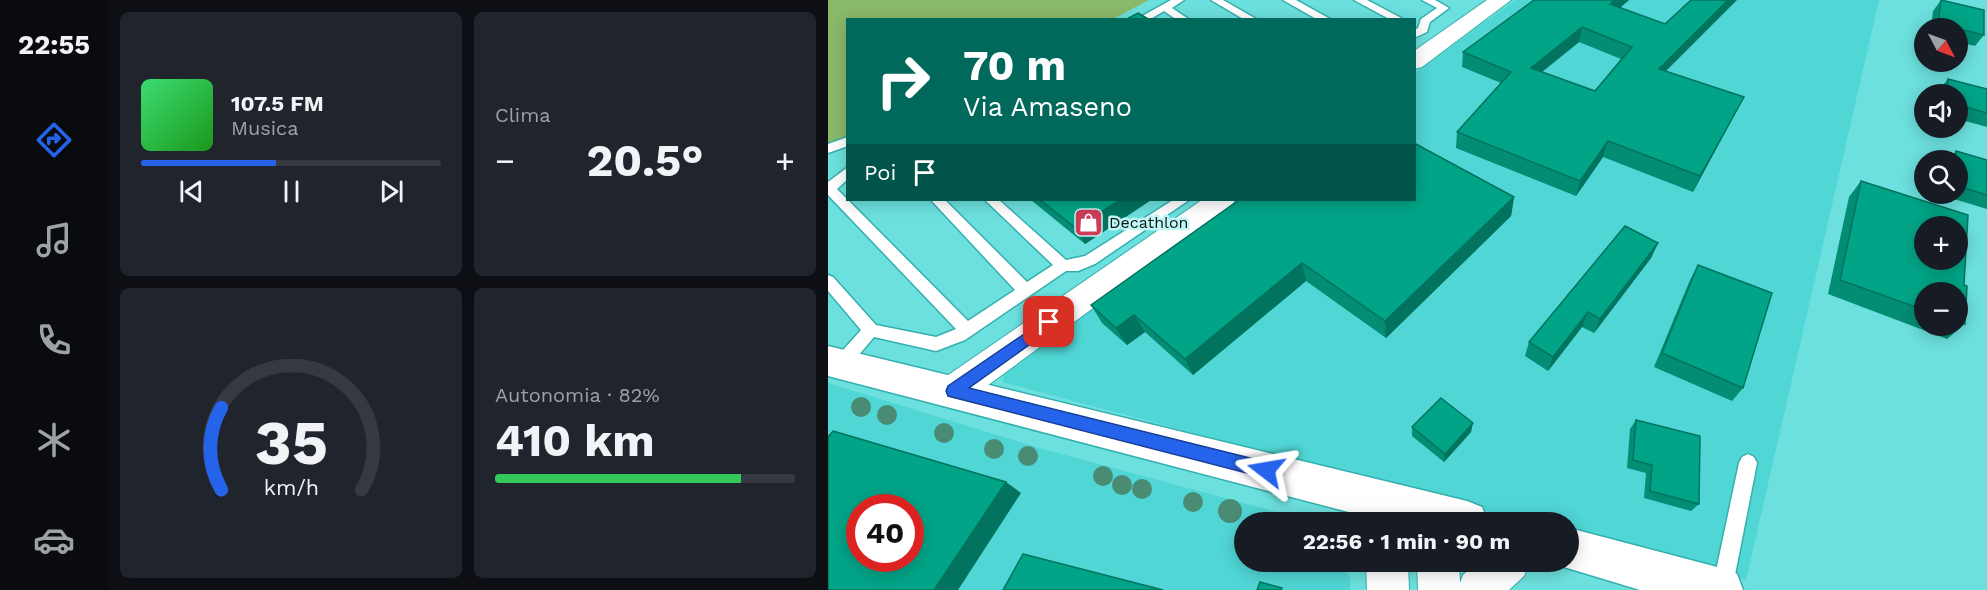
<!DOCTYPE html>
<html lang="it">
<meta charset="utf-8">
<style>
body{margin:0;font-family:"Work Sans",sans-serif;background:#20242c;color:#f1f3f6;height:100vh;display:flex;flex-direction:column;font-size:22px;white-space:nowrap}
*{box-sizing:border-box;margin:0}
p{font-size:20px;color:#9ea1a6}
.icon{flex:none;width:33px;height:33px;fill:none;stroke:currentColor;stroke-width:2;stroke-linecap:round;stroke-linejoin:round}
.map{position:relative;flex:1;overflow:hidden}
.drawer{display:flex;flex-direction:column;gap:12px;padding:12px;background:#0d0f14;width:720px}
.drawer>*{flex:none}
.top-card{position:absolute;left:18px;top:18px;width:570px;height:183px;border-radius:0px;box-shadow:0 3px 15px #0003;background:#00695c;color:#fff;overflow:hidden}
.needle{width:39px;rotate:131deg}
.fabs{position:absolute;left:1086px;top:18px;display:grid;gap:12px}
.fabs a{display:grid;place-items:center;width:54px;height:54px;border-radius:50%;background:#171b24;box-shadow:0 3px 15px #0003;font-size:30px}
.speed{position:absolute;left:18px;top:494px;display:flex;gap:12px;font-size:30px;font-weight:700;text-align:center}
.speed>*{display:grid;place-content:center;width:78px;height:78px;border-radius:50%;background:#171b24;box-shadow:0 3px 15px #0003;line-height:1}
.speed .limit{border:9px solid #d22;background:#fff;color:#111}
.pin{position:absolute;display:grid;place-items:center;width:51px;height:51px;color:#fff;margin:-26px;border-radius:12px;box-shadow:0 3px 9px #0006}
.me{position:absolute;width:66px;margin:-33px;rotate:284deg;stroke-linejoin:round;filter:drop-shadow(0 0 4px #0008)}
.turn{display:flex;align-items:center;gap:21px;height:126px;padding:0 18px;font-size:27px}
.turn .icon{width:78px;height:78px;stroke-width:2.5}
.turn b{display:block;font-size:42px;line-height:51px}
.then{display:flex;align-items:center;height:57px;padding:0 18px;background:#0003;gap:12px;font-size:22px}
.big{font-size:45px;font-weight:700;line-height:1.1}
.drawer .card{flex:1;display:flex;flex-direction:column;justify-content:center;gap:9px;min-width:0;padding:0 21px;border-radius:9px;background:#20242c}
.drawer .dial{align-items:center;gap:0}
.dial svg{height:156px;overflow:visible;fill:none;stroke:#363941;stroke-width:7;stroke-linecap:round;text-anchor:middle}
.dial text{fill:#f1f3f6;stroke:none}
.song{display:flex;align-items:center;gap:18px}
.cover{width:72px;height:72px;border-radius:9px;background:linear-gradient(135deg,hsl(140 70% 55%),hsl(120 70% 35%))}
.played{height:6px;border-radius:3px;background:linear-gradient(90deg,#2563eb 45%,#363941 45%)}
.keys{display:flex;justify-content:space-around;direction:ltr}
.heat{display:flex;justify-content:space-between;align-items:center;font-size:33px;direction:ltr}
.charge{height:9px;border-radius:4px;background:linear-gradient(90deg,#34c759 82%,#363941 0)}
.drawer .tiles{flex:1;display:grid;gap:12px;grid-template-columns:repeat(2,1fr)}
.trip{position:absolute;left:406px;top:512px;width:345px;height:60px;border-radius:30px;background:#171b24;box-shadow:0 3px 15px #0003;font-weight:700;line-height:60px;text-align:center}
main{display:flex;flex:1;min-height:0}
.tabs{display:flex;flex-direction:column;width:108px;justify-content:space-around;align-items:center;background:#090b0e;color:#9ea1a6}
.tabs .icon{width:42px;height:42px}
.tabs .active{color:#2563eb}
.tabs b{font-size:27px;color:#f1f3f6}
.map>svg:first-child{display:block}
.built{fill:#50d6d5;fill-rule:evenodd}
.green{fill:#8ab96a}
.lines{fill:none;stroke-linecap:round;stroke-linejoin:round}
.lane-casing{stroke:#33afae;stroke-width:3}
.street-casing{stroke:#33afae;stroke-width:2}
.secondary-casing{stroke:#33afae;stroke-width:3}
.lane{fill:#fff;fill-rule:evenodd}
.street{fill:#fff;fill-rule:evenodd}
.secondary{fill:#fff;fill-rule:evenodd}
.tree{fill:#498b73}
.wall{fill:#028d74;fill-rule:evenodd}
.shaded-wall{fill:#01735e}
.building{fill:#02a487;stroke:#01735e;stroke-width:1.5;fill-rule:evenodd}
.route{fill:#2563eb;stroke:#184099;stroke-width:1.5}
.labels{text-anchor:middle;stroke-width:5;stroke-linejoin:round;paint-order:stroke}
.poi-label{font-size:16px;fill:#001817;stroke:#c3f6f5;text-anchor:start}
</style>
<main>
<nav class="tabs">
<b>22:55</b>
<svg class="icon active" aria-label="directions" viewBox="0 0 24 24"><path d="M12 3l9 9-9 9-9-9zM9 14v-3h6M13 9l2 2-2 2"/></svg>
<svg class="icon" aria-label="music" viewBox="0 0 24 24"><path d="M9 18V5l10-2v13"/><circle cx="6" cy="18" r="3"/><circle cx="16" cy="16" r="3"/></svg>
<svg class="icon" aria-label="phone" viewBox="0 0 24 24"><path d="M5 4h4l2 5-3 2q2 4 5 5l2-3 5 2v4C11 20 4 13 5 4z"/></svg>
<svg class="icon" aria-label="climate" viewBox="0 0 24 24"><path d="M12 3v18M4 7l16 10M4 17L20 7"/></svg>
<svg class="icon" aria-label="car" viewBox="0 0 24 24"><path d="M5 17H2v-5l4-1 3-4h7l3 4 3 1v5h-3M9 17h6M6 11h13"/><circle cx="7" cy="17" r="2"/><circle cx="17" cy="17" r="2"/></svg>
</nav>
<section class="drawer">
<div class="tiles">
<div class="card">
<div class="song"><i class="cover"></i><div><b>107.5 FM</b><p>Musica</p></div></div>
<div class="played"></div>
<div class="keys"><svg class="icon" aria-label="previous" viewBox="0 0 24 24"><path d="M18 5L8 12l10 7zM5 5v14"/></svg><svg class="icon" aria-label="pause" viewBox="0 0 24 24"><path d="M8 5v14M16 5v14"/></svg><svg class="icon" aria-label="next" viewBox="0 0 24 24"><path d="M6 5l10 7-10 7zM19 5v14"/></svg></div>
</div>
<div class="card"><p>Clima</p>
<div class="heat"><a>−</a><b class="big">20.5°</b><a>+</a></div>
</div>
<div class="card dial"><svg viewBox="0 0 100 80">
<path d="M14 69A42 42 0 1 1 86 69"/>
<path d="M14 69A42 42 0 0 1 14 27" stroke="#2563eb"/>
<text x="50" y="56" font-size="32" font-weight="700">35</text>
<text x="50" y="72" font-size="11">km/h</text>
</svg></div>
<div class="card"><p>Autonomia · 82%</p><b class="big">410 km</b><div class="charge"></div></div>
</div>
</section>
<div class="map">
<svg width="1159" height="590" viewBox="0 0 1159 590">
<rect width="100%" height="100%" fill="#6ce0de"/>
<g class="built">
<polygon points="687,0 1051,0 918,580 741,533 741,522 700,522 174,382 177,372 414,200 586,200 587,73"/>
<path d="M0,383L211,448L449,512L447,522H417V561H509L522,577V590H0ZM32,507H82V558H32Z"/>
</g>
<polygon class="green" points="0,0 321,0 285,19 20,20 19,142 0,149"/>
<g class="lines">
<defs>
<g id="lane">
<polygon points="343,0 356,0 344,8 362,20 349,20 336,11 321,20 307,20"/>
<polygon points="383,0 395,0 430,20 417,20"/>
<polygon points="455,0 468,0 504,20 490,20"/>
<polygon points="526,0 539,0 577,20 563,20"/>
<polygon points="594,0 607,0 621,8 602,22 599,32 586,38 586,30 590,28 593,19 609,8"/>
<polygon points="20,137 20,146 0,153 0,144"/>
<polygon points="20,167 20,179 9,189 140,321 187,290 103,200 117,200 199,282 225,265 157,200 171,200 238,260 257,256 345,200 361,200 267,264 250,271 238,271 137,340 108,351 46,337 19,369 13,371 7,369 5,364 7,359 33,330 0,291 0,275 5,277 48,325 108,337 128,329 0,195 0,182"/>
<polygon points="920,454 926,457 929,463 904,590 884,590 911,463 914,457"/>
</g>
<g id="street">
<polygon points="659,0 683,0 594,67 586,69 586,51"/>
<polygon points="374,200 407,200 403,207 137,402 125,407 113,402 107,391 113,380"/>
<polygon points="538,561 580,561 581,590 539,590"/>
<polygon points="589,561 631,561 632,583 635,575 650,561 702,561 696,576 681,590 590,590"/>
</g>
<g id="secondary">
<polygon points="0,346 639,501 654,507 660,522 559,522 0,376"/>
<polygon points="741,528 893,568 909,574 915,590 812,590 726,564 725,561 741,561"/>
</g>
</defs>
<use href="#lane" class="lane-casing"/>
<use href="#street" class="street-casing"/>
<use href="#secondary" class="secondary-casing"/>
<use href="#lane" class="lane"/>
<use href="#street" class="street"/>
<use href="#secondary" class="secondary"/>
</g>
<g class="tree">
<circle cx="33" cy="407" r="10"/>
<circle cx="59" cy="415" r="10"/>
<circle cx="116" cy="433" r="10"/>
<circle cx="166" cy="449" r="10"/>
<circle cx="200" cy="456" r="10"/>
<circle cx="275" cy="476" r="10"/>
<circle cx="294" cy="485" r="10"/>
<circle cx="314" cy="489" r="10"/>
<circle cx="365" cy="502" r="10"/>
<circle cx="402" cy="511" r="12"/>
</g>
<g class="wall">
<path d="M706,0H801L792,8L838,71L916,97L865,192L775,157L748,196L628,148L629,132L673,83L634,67L635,52ZM751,42L793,59L767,91L714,72Z"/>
<polygon points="1113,0 1156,35 1147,46 1130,42 1130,28 1103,28 1105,11"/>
<polygon points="1120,79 1159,89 1159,127 1130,119 1130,94 1111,94 1111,90"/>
<polygon points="1128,151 1159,160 1159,209 1116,196 1116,194 1130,194 1130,160 1120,160"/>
<path d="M1033,181L1136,285L1137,324L1119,339L1000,294L1021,197ZM1096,292H1130V326H1096Z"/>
<polygon points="686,197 683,216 558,338 478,281 365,375 317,332 299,345 274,323 263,305"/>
<polygon points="203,200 323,200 257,244"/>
<polygon points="830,243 823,258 766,333 754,327 720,371 697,356 701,342"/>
<polygon points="870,265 915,388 904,401 826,367 862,280"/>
<polygon points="808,420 871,504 863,511 816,498 818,473 799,468 802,429"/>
<polygon points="584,427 643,432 616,462 584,436"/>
</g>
<g class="shaded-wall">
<polygon points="787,0 801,0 778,19 782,4"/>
<polygon points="900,0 909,0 825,84 831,69"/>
<polygon points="754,27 751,42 700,83 703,68"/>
<polygon points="916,97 908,112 865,192 872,176"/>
<polygon points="780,141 775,157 748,196 752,181"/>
<polygon points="686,197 683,216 558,338 557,321"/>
<polygon points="292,200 323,200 257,244 248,228"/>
<polygon points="830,243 823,258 766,333 772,319"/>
<polygon points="474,263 478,281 365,375 357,359"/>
<polygon points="760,312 754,327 720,371 725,357"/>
<polygon points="306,315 317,332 299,345 288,328"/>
<polygon points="645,423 643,432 616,462 617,454"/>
<polygon points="178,482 193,493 130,590 106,590"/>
</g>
<g class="building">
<path d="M706,0H787L782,4L837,24L863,0H900L831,69L916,97L872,176L780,141L752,181L629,132L683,72L635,52ZM754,27L804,47L767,91L703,68Z"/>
<polygon points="1113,0 1156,10 1156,35 1110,24"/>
<polygon points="310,13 322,20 297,20"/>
<polygon points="1120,79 1159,89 1159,113 1130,105 1130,94 1119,94"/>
<polygon points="586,143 686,197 557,321 474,263 357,359 306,315 288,328 263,305 411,200 586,200"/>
<polygon points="1128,151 1159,160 1159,195 1130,186 1130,160 1127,160"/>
<path d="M1033,181L1140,215L1136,285L1139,286L1137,324L1130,322V292H1096V310L1012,280ZM1096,226H1130V260H1096Z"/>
<polygon points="212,200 292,200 248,228"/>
<polygon points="797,226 830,243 772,319 760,312 725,357 701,342"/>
<polygon points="870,265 944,293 915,388 834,353"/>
<polygon points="613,398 645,423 617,454 584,427"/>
<polygon points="808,420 872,436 871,504 822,491 824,465 805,460"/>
<path d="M5,431L178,482L106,590H0V437ZM32,507H82V558H32Z"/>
<polygon points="195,554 335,590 175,590"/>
<polygon points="432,582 454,588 453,590 429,590"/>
</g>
<polygon class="route" points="221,317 226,318 228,322 226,327 141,388 438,462 443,465 446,470 443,476 438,478 120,396 118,391 120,386"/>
<defs>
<symbol id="shop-square" viewBox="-11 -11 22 22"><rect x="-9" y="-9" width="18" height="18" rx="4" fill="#cd3d59" stroke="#c3f6f5"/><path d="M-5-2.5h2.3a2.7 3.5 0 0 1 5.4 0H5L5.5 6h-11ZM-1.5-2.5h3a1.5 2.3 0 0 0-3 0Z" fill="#fff"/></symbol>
</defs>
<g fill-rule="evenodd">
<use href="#shop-square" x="244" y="206" width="33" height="33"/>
</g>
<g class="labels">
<g class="poi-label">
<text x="281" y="228">Decathlon</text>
</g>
</g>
</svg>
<div class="fabs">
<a><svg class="needle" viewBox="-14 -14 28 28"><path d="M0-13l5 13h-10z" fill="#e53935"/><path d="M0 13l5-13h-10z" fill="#9ea1a6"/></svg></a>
<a><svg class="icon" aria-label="sound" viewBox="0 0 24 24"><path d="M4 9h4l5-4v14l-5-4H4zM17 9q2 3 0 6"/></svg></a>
<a><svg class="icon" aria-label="search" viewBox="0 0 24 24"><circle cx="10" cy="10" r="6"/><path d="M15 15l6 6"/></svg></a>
<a>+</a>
<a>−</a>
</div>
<div class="speed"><div class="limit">40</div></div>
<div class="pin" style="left:221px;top:322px;background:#d93025"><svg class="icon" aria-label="arrive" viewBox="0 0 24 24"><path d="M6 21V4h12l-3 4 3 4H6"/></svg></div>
<svg class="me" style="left:438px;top:470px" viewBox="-20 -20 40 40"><path d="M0-17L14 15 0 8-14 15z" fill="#2563eb" stroke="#fff" stroke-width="4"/></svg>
<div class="trip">22:56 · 1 min · 90 m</div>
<div class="top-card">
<div class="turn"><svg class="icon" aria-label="right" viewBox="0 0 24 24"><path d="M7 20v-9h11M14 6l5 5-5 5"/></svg><div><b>70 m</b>Via Amaseno</div></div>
<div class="then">Poi<svg class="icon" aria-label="arrive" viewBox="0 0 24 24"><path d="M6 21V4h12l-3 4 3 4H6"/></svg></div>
</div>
</div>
</main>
